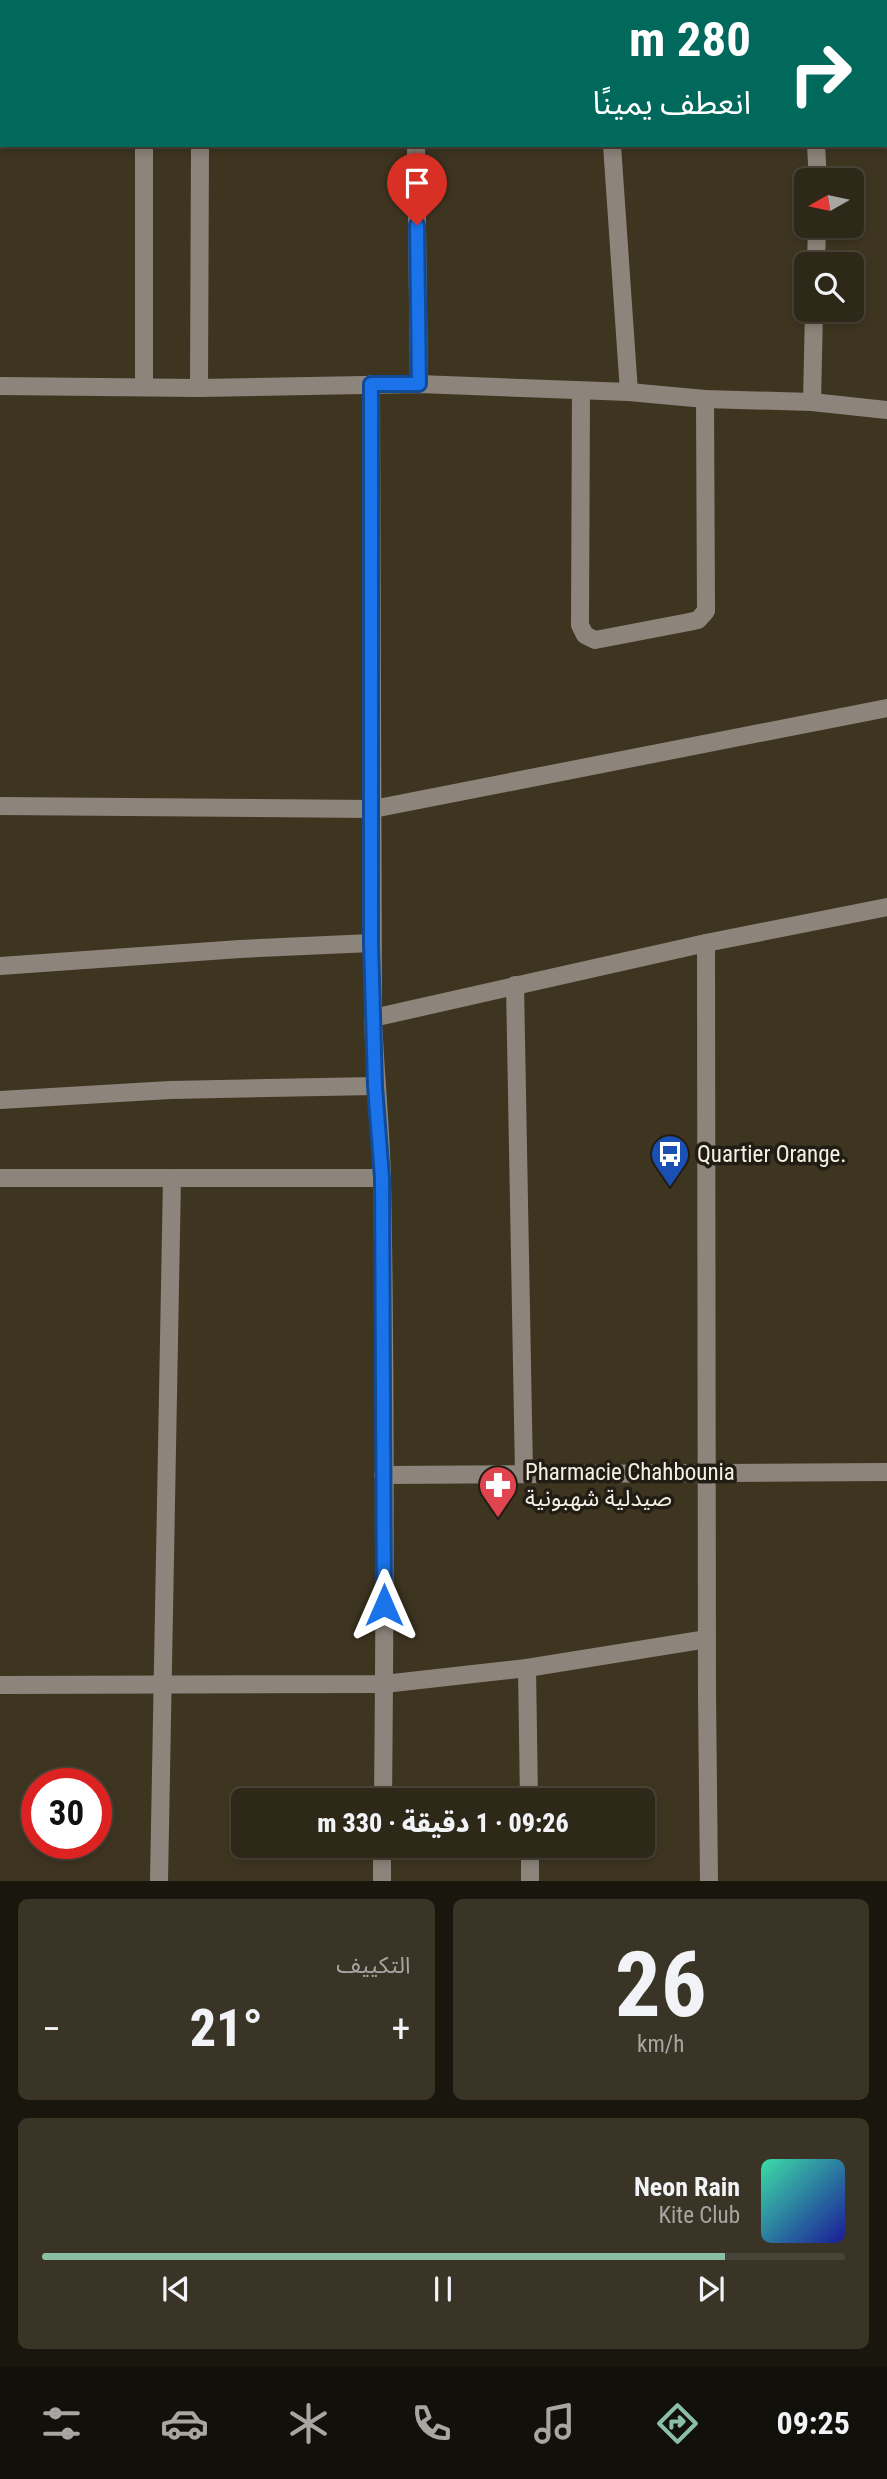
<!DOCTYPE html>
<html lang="ar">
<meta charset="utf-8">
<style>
body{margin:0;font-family:"Roboto Condensed","Noto Sans Arabic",sans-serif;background:#3a3426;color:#f1f3f6;direction:rtl;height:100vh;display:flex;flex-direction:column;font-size:26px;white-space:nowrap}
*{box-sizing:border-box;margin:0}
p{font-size:23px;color:#a7a6a2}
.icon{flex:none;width:38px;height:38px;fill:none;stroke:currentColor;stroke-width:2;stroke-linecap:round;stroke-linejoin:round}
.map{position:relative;height:1881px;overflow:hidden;direction:ltr}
.details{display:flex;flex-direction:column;gap:18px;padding:18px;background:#19160e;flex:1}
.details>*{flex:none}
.banner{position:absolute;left:0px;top:0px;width:887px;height:147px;box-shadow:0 4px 10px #0003,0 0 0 2px #494438;direction:rtl;background:#00695c;color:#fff;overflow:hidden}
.needle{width:46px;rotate:261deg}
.fabs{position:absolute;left:794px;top:168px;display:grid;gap:14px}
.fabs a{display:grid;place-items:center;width:70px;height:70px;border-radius:10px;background:#2e2819;box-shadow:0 4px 10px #0003,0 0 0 2px #494438;font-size:35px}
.speed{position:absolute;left:21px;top:1768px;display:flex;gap:14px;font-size:35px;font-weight:700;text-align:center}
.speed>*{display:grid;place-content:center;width:91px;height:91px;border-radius:50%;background:#2e2819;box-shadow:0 4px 10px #0003,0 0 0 2px #494438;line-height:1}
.speed .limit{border:10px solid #d22;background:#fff;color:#111}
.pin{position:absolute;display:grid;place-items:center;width:60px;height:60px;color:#fff;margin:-72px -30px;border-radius:50% 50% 50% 0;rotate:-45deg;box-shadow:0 0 7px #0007}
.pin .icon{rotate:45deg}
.me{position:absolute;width:77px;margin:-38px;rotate:0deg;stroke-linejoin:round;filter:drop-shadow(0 0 5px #0008)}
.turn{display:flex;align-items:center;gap:24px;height:147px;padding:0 21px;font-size:32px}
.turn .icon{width:91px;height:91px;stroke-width:2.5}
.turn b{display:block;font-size:49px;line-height:60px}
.big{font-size:52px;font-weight:800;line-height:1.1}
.details .widget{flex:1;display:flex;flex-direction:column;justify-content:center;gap:10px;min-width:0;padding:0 24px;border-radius:10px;background:#3a3426}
.details .dial{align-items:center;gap:0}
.dial b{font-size:91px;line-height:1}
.song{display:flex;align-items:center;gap:21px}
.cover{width:84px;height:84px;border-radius:10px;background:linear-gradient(135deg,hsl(160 70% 55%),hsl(240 70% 35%))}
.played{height:7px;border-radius:4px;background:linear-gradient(90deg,#8abfa5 85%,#494438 85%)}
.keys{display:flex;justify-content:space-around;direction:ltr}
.heat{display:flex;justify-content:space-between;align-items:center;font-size:38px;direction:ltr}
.details .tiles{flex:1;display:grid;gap:18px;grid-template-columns:1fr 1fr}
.widget:last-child{grid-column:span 2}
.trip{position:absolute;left:231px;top:1788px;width:424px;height:70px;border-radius:10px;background:#2e2819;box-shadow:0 4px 10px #0003,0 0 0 2px #494438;font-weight:800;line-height:70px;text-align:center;direction:rtl}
.tab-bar{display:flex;height:112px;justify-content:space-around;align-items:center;background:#12100a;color:#a7a6a2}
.tab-bar .icon{width:49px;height:49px}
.tab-bar .on{color:#8abfa5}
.tab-bar b{font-size:32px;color:#f1f3f6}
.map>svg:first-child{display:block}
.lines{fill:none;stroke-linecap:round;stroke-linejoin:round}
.minor{stroke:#8d857c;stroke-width:18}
.route-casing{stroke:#114b97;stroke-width:18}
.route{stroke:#1a73e8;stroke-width:12}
.labels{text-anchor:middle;stroke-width:7;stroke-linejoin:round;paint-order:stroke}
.poi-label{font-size:23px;fill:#f6f0e4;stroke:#211d14;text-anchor:start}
</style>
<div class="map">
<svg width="887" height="1881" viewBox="0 0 887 1881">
<rect width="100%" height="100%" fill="#3e3521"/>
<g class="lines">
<g class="minor">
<polyline points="21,0 21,2"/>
<polyline points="600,0 600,2"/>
<polyline points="145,2 145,0"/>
<polyline points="201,2 201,0"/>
<polyline points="493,2 496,0"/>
<polyline points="416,145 419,384"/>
<polyline points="612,145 629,392"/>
<polyline points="816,145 818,180"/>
<polyline points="816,264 817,226"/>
<polyline points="371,384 373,1018 706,943 887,907"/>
<polyline points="0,386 199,388 419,384 629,392 705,399 812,402 887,410"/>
<polyline points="144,387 144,145"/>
<polyline points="199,388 200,145"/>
<polyline points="581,391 580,625 585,635 595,640 689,622 698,620 706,611 705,399"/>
<polyline points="812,402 814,310"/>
<polyline points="0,806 373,809 887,708"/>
<polyline points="706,943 707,1695 709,1881"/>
<polyline points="0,966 240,949 371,943"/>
<polyline points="515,985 524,1473"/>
<path d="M373,1018C375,1072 381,1127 382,1181C386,1388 385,1595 383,1801"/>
<polyline points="0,1100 170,1090 375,1086"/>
<polyline points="0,1178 382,1178"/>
<polyline points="383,1475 887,1472"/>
<polyline points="527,1668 529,1801"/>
<polyline points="0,1685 384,1684 527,1668 707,1639"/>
<polyline points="530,1846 530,1881"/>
<polyline points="159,1881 172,1178"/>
<polyline points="382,1881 382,1846"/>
</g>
</g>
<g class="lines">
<defs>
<polyline id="route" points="384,1605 382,1178 375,1086 371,943 371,384 419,384 417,225"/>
</defs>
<use href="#route" class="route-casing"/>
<use href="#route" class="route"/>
</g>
<defs>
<symbol id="bus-pin" viewBox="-11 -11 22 30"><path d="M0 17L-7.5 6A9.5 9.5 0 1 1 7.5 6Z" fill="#1a4fb4" stroke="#211d14"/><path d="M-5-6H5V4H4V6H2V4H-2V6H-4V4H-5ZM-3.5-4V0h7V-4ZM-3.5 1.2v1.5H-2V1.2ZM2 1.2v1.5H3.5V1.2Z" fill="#fff"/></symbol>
<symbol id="pharmacy-pin" viewBox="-11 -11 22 30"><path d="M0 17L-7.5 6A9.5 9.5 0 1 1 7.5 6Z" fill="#e0444e" stroke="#211d14"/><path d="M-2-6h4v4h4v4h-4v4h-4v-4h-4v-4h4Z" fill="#fff"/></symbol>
</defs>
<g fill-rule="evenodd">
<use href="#bus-pin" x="648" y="1132" width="44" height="60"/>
<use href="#pharmacy-pin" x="476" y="1463" width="44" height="60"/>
</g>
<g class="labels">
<g class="poi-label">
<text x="697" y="1162">Quartier Orange.</text>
<text x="525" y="1480">Pharmacie Chahbounia<tspan x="525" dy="26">صيدلية شهبونية</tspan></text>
</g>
</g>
</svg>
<div class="fabs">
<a><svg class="needle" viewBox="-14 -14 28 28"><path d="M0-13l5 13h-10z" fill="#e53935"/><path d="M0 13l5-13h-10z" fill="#a7a6a2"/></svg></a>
<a><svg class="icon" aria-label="search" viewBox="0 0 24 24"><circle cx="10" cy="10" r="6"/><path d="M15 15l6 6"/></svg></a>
</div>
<div class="speed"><div class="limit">30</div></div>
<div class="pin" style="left:417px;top:225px;background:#d93025"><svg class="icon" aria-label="arrive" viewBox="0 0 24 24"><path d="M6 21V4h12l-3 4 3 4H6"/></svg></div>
<svg class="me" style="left:384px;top:1605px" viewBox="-20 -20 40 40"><path d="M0-17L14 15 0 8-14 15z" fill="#1a73e8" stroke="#fff" stroke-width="4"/></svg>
<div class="trip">09:26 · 1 دقيقة · 330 m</div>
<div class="banner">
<div class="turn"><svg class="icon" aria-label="right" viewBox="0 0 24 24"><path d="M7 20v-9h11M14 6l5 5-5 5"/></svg><div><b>280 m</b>انعطف يمينًا</div></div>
</div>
</div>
<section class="details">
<div class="tiles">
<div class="widget dial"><b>26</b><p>km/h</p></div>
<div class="widget"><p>التكييف</p>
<div class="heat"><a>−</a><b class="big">21°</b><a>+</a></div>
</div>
<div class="widget">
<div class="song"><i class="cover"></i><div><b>Neon Rain</b><p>Kite Club</p></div></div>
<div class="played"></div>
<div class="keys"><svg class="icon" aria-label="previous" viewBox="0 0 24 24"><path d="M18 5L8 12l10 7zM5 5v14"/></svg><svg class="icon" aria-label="pause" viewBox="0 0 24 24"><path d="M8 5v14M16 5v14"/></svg><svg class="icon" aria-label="next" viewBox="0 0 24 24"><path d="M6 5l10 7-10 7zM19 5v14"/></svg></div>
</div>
</div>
</section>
<nav class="tab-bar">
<b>09:25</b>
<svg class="icon on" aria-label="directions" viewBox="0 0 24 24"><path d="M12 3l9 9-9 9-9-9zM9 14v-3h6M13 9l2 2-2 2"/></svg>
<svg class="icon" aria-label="music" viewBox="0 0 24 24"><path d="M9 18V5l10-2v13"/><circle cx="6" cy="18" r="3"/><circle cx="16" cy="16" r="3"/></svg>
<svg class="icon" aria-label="phone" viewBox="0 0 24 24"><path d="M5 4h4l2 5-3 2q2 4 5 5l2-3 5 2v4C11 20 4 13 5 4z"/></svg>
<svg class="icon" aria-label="climate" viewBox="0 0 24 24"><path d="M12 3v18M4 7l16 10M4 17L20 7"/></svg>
<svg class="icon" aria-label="car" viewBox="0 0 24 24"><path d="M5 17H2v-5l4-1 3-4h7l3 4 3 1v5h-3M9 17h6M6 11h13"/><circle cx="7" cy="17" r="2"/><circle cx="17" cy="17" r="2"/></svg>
<svg class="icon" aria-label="filters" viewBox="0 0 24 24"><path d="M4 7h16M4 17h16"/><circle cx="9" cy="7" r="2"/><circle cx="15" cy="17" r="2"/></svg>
</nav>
